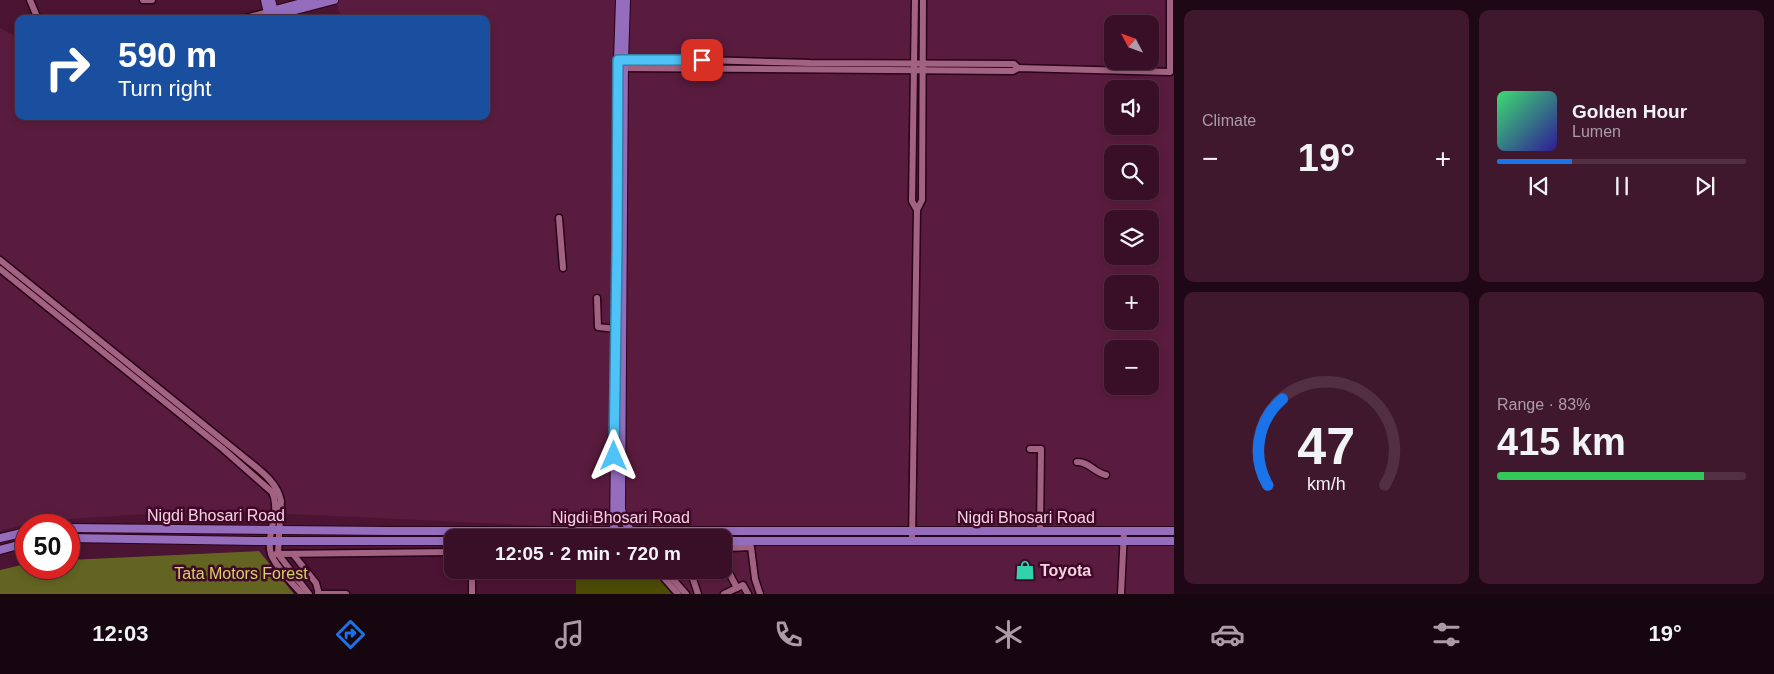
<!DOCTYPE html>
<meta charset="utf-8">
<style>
body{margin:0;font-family:Arial,sans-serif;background:#3f182e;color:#f1f3f6;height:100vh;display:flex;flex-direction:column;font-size:19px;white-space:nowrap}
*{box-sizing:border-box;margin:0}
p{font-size:16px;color:#ab9ca7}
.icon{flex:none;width:28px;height:28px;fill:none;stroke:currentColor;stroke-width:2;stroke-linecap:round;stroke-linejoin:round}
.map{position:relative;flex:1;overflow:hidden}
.details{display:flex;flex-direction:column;gap:10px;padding:10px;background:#1f0815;width:600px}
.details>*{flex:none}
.guide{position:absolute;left:15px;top:15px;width:475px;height:105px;border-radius:10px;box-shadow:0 2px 8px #0003,0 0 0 1px #522f43;background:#1a4fa0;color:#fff;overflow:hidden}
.needle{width:32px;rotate:311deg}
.tools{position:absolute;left:1104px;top:15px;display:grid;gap:10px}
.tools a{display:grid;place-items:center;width:55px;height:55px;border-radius:10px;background:#380f26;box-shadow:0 2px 8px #0003,0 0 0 1px #522f43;font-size:25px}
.speed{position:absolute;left:15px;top:514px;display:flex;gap:10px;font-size:25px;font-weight:700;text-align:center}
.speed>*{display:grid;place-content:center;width:65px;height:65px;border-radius:50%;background:#380f26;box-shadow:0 2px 8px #0003,0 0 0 1px #522f43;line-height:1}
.speed .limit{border:8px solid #d22;background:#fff;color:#111}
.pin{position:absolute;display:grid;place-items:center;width:42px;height:42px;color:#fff;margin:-21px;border-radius:10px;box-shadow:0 2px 8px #0006}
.me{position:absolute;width:55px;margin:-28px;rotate:0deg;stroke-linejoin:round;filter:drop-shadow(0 0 4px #0008)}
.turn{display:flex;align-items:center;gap:18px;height:105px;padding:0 20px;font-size:22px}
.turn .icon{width:65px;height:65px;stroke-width:2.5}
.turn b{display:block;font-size:35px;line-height:42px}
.big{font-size:38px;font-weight:700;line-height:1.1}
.details .widget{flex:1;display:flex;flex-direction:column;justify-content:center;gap:8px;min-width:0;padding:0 18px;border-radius:10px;background:#3f182e}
.details .dial{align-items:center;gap:0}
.dial svg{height:130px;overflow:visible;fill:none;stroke:#522f43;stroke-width:7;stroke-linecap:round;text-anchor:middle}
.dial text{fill:#f1f3f6;stroke:none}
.song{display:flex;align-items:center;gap:15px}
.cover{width:60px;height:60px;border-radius:8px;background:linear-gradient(135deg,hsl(140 70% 55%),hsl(250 70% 35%))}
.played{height:5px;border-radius:2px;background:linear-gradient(90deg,#1a73e8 30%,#522f43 30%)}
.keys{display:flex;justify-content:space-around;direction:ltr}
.heat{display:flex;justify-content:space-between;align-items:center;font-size:28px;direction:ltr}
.charge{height:8px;border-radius:4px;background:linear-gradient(90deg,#34c759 83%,#522f43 0)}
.details .tiles{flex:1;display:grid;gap:10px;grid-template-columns:repeat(2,1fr)}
.trip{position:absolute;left:444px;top:529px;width:288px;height:50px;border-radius:10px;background:#380f26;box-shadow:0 2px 8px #0003,0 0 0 1px #522f43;font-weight:700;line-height:50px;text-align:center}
.tabs{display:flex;height:80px;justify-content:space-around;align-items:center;background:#16060f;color:#ab9ca7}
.tabs .icon{width:35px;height:35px}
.tabs .current{color:#1a73e8}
.tabs b{font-size:22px;color:#f1f3f6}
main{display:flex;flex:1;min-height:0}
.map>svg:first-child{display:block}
.built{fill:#5a1c3e;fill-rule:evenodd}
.green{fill:#4c4c07}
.forest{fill:#636422}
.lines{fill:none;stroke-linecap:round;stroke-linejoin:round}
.minor-casing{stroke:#2a0219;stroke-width:9}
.major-casing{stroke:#2a0219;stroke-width:10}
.minor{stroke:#a26281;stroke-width:6}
.major{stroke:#946dbd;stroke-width:8}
.route-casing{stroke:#337fa1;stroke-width:12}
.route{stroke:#4fc3f7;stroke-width:9}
.labels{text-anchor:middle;stroke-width:5;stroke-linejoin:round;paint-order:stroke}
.street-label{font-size:16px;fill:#f6d2e2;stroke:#400828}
.poi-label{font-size:16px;font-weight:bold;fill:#f6d2e2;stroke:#400828;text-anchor:start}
.park-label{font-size:16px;fill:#d3d561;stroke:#400828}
</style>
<main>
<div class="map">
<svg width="1174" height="594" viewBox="0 0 1174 594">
<rect width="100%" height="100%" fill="#4b1432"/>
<g class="built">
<path d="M336,0H1174V529L633,530L207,510L38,521L0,531V28L19,38V116H486V19H341ZM1112,24H1150V61H1112ZM1112,89H1150V126H1112ZM1112,154H1150V191H1112ZM1112,219H1150V256H1112ZM1112,284H1150V321H1112ZM1112,349H1150V386H1112Z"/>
<polygon points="723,543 1174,543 1174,594 691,594 670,570 722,570"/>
</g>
<polygon class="green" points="576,570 652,570 672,594 576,594"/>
<polygon class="forest" points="259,551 294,594 0,594 0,570 26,564 26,568 69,568 69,560"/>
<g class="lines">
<defs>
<g id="minor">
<polyline points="30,0 38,19"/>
<polyline points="143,0 152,0"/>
<polyline points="915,0 912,201 917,210"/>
<polyline points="242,19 268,12"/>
<polyline points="621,61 702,60 810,63 1014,64 1018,68"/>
<polyline points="619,68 1013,71 1018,68 1170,72 1170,0"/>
<polyline points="559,218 563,268"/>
<path d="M0,260L240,454C255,467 277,480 281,501L278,554L309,594"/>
<path d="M0,269L222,448L272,492C282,512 265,533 271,554C275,566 293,584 302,594"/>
<polyline points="597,298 598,327 616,329"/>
<polyline points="1030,449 1041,449 1040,531"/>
<path d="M1077,462C1090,462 1093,472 1106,475"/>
<polyline points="578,518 614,518"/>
<polyline points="912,541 917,210 922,200 923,0"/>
<polyline points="722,547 729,548 751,547 755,579 760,594"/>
<polyline points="722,551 725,565 737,588"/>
<polyline points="276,554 452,552"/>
<polyline points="293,554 316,583 319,594"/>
<polyline points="472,570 472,594"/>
<polyline points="657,570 678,594"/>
<polyline points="665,570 686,594"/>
<polyline points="690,570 698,594"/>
<polyline points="318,594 346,594"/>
<polyline points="724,594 743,585 748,594"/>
<polyline points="1121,594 1124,531"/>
</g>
<g id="major">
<polyline points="265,0 269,17 334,0"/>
<polyline points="271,0 275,15"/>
<path d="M626,0L624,61L621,509C624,524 629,526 634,538"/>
<polyline points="268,12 313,0"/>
<polyline points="69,528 392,531 1174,531"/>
<polyline points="0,538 26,532"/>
<polyline points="69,538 256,541 452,541"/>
<polyline points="614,538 617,250 617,91 620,0"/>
<polyline points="722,541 1174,541"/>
<polyline points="0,550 26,543"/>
</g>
</defs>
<use href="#minor" class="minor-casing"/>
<use href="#major" class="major-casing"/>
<use href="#minor" class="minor"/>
<use href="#major" class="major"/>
</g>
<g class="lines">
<defs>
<polyline id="route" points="614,456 617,250 618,60 702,60"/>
</defs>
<use href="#route" class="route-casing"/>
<use href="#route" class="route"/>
</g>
<defs>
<symbol id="shop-bare" viewBox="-9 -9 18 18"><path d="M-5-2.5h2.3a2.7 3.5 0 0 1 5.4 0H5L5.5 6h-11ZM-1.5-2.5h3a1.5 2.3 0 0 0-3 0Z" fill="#31d4a9" stroke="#400828" stroke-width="2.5" paint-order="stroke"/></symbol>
</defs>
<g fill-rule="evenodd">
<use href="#shop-bare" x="1011" y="556" width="28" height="28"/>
</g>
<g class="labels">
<g class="street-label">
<text x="216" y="521">Nigdi Bhosari Road</text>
<text x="621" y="523">Nigdi Bhosari Road</text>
<text x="1026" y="523">Nigdi Bhosari Road</text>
</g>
<g class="poi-label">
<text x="1040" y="576">Toyota</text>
</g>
<g class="park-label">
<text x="241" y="579">Tata Motors Forest</text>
</g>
</g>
</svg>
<div class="tools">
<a><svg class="needle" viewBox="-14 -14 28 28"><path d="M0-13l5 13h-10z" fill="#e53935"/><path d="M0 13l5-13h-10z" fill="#ab9ca7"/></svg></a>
<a><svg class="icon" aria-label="sound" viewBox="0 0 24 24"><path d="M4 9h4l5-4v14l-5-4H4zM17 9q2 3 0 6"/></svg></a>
<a><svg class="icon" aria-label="search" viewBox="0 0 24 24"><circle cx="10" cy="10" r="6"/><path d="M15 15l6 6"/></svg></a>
<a><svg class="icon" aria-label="layers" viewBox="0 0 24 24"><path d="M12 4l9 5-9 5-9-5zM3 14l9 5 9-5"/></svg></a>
<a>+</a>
<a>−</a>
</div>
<div class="speed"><div class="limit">50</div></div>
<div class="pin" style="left:702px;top:60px;background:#d93025"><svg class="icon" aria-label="arrive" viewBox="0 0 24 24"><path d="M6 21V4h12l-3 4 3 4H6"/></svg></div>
<svg class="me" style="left:614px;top:456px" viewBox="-20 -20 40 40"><path d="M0-17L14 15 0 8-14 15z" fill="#4fc3f7" stroke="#fff" stroke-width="4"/></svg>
<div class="trip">12:05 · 2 min · 720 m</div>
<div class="guide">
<div class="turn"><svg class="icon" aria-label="right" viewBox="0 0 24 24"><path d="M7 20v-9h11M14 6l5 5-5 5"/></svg><div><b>590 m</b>Turn right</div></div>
</div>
</div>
<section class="details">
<div class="tiles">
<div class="widget"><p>Climate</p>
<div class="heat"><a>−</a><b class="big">19°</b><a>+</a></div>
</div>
<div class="widget">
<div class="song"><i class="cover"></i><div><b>Golden Hour</b><p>Lumen</p></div></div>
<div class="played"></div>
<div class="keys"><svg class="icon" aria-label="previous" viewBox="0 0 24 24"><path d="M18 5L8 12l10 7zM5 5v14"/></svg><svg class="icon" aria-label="pause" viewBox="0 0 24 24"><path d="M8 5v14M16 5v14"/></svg><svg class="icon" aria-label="next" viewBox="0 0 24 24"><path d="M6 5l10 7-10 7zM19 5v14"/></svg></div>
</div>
<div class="widget dial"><svg viewBox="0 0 100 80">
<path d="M14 69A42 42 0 1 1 86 69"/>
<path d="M14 69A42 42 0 0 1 23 16" stroke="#1a73e8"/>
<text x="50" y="56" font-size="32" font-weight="700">47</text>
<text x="50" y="72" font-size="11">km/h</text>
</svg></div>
<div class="widget"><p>Range · 83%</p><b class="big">415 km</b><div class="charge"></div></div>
</div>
</section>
</main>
<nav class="tabs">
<b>12:03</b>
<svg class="icon current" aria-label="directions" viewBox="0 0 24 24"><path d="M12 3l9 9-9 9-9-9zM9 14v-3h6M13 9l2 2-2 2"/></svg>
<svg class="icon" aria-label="music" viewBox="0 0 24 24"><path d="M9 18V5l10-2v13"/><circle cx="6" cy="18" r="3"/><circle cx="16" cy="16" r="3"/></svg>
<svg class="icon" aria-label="phone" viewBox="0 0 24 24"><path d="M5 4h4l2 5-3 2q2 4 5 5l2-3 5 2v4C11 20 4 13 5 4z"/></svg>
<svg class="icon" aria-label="climate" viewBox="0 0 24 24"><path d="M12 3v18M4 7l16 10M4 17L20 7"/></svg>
<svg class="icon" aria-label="car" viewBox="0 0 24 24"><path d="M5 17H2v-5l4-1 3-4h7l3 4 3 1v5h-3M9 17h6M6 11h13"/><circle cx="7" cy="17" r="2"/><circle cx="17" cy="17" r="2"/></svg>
<svg class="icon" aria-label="filters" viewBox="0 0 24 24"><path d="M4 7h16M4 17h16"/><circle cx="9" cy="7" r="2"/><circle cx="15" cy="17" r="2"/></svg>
<b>19°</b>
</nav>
